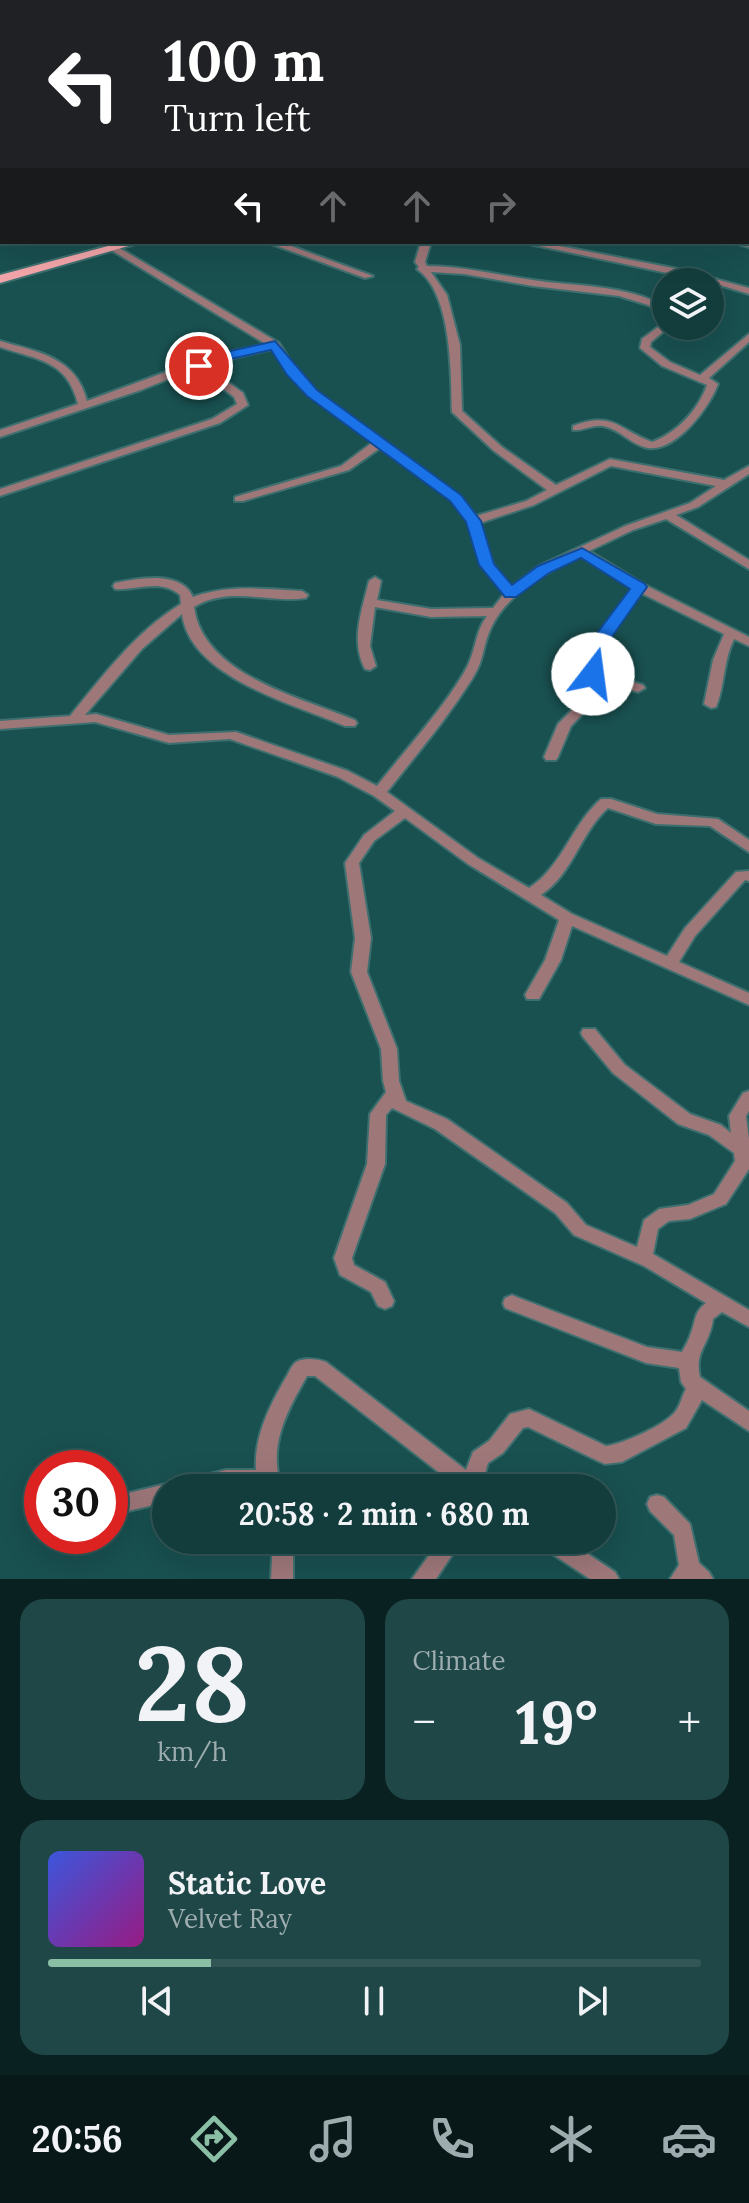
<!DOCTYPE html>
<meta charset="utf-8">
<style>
body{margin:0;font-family:Lora,serif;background:#204747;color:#f1f3f6;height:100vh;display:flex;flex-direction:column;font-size:30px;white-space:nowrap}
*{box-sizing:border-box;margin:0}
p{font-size:26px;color:#9dadaf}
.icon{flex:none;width:44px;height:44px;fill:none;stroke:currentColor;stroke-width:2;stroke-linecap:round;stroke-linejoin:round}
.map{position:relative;height:1579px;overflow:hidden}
.side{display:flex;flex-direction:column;gap:20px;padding:20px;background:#0a2121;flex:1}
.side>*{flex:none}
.banner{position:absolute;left:0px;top:0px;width:750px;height:244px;box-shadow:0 8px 32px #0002,0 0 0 2px #325656;background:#202124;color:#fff;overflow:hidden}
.fabs{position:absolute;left:652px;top:268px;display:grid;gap:16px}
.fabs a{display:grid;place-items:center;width:72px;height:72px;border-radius:50%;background:#133c3c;box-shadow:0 8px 32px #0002,0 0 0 2px #325656;font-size:40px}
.speed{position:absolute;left:24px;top:1450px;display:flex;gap:16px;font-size:40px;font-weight:700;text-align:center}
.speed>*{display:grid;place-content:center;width:104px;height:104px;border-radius:50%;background:#133c3c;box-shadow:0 8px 32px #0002,0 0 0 2px #325656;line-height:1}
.speed .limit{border:12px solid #d22;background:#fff;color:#111}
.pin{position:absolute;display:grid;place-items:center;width:68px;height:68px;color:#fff;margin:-34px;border:4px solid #fff;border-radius:50%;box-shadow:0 2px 8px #0007}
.me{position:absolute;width:88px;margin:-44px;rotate:15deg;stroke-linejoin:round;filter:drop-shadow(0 0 6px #0008)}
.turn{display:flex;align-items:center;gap:28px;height:168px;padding:0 32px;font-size:36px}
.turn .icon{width:104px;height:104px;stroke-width:2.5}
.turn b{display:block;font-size:56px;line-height:68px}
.lanes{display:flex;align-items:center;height:76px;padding:0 32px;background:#0003;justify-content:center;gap:40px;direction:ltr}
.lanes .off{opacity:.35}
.big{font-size:60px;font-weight:700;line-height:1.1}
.side .card{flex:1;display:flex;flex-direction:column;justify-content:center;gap:12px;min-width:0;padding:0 28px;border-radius:24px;background:#204747}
.side .dial{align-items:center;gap:0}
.dial b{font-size:104px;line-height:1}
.song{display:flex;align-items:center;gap:24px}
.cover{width:96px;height:96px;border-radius:12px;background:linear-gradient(135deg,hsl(230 70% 55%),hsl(310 70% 35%))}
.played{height:8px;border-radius:4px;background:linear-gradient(90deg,#8abfa5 25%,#325656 25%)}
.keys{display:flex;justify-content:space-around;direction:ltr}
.heat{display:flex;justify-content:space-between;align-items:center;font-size:44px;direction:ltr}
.side .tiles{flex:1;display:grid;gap:20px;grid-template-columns:1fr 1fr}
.card:last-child{grid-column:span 2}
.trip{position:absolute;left:152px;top:1474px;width:464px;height:80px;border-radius:40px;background:#133c3c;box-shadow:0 8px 32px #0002,0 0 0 2px #325656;font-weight:700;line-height:80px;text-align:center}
.tab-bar{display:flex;height:128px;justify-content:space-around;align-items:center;background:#081818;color:#9dadaf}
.tab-bar .icon{width:56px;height:56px}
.tab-bar .active{color:#8abfa5}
.tab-bar b{font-size:36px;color:#f1f3f6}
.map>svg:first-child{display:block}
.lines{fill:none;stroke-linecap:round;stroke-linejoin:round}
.minor-casing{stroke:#3e6f6f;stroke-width:4}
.major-casing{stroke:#3e6f6f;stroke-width:4}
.minor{fill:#9e7779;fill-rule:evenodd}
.major{fill:#f2a5a9;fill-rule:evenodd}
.route{fill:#1a73e8;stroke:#114b97;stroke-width:2}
</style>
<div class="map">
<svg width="749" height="1579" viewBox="0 0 749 1579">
<rect width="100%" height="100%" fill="#195050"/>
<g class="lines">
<defs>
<g id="minor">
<rect x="0" y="34" width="2" height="4"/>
<rect x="748" y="35" width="1" height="5"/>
<rect x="0" y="70" width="2" height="4"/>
<polygon points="748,241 749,247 731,242 748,242"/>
<polygon points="266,242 280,242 373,276 365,278"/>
<path d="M421,242H431L425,262L427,266C463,266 497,275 533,280C578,287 625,284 666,307V314L648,305L619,296L533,286L464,274L431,272L447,295L460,345L462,411L502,447L556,485L610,459L724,480L749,466V474L698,507L676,515L749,560V569L666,519L633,530L589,551L643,584L749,637V646L734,639C723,661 725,685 716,707L711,708L704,704L713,660L724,634L641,593L607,640L600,672L643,685L645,688L638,692L598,680L593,703L571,726L558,757L556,760H546L544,757L558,724L580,702L595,640L632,588L580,556C547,572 507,593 491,628C482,647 485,659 472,679C447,719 416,755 387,792L478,858L529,888C562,867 572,824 601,799H611L657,814L718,819L749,840V852L710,826L656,824L608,808C580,833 573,874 541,895L572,914L667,956L685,928L736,872L749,871V881L745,880L695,936L679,962L749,993V1005L572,926L561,960L539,999H527L525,995L545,960L559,920L468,864L405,818L374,841L359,863L371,938L367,972L397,1049L399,1081L406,1101L447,1119L567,1203L586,1225L637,1247L644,1220L659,1209L688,1205L714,1194L735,1161L734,1153L709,1135L678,1124L613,1073L583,1037L581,1033L583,1029H595L625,1065L690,1114L721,1125L731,1133L729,1116L743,1093L749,1091V1111L746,1116L749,1139V1169L726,1204L690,1219L669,1221L658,1229L653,1254L749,1310V1327L722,1312L713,1319C710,1345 694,1350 700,1377L749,1411V1431L702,1400L686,1428L622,1462L605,1464L598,1461L528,1427L523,1428L503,1453L488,1463L482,1484L484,1488H459L315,1376H307C287,1411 267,1447 282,1488H178L181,1481L226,1470H256C254,1437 269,1407 285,1379C288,1375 291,1366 295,1363C302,1357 318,1359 326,1362L466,1470L473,1452L489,1441L510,1414L529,1409L606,1446C623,1444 665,1425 675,1412C681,1405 681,1397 686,1389L681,1382L679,1368L646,1363L505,1308L503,1303L505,1298L512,1295L519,1298L647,1347L682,1352C685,1346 689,1340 691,1333C696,1320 694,1312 706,1303L644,1266L574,1235L555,1213L435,1129L392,1108L386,1115L385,1164L352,1258L354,1265L385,1282L394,1301L392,1306L385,1309L378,1306L371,1292L340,1275L334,1258L367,1164L370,1114L386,1092L383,1081L381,1049L351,972L355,938L345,863L364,835L395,811L374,796L338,777L230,739L169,743L95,722L0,729V721L70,716C103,676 136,631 181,604L180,595C159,578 138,591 115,589L113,586L115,583C138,578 181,570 193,597C231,584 262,589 302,591L308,595L306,598C268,604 230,585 194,607C203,675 300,697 355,720L357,723L355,726H345C295,704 190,678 182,614L142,649L85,715L96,714L169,735L236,732L348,771L377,786C405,750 446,706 467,667C476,650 475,632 487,616L431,617L375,607L370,646L376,666L370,670L365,669C350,640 362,610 369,581L375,577L381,581L377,600L431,609L493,608L504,594L481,565L468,521L452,500L380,448L349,470L243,501H235V497L341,466L373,442C331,411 301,394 272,349L204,365L243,393L248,405L220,423L0,496V489L212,419L237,404L234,397L196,368L141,390L0,437V430L78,404C67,360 38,360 0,347V341C38,352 76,357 87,401L204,358L266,344L108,248L116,246L279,343L296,370L316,391L460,496L476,516L526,501L547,490L494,451L452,412C451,373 452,293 417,269L419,267L415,262ZM611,466L716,486L690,503L625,526L539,566L511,587L493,564L480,523L534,505Z"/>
<polygon points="520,242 539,242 678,269 749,288 749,294 710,282"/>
<path d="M666,321V326H670L651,342L650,347L670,362L700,375L749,334V342L709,378L718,384C710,407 676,452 648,448C631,445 620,429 603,426C593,424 583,431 573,430V426C614,411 617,429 652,442C677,433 698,410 707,385L662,366L640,348L642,339Z"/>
<polygon points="166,1484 174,1488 166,1488 166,1502 124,1512 110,1519 112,1497"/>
<polygon points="657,1495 664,1497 690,1524 699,1563 709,1572 713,1579 670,1579 679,1565 674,1535 650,1511 647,1504 650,1497"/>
<polygon points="273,1540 293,1540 293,1579 271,1579"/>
<polygon points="440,1540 462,1540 436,1579 412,1579"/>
<polygon points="539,1540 567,1540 615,1572 619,1579 590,1579 542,1547"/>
</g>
<g id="major">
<polygon points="749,45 749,52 748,52 748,45"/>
<polygon points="123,242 142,242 0,283 0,275"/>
</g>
</defs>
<use href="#minor" class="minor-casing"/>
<use href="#major" class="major-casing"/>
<use href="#minor" class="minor"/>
<use href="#major" class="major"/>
</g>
<polygon class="route" points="275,341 317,390 461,495 481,521 494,564 512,585 538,566 582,548 645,584 647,587 609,641 599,678 593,679 584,674 592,640 630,589 581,558 549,573 516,597 505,597 479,565 466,522 450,501 307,396 287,375 271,350 213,363 199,370 192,366 204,357"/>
</svg>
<div class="fabs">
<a><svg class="icon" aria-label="layers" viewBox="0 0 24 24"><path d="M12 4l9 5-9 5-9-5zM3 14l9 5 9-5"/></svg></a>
</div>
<div class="speed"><div class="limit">30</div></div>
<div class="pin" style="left:199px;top:366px;background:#d93025"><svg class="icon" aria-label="arrive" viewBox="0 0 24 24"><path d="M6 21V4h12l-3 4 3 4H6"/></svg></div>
<svg class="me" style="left:593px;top:674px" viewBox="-20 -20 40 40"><circle r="19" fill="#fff"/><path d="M0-13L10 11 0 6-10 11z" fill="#1a73e8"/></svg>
<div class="trip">20:58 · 2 min · 680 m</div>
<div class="banner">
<div class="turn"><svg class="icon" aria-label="left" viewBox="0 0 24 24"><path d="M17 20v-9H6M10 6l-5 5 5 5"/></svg><div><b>100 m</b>Turn left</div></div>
<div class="lanes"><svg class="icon" aria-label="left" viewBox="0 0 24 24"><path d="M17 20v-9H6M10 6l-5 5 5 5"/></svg><svg class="icon off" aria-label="ahead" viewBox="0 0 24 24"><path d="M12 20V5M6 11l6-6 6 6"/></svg><svg class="icon off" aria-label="ahead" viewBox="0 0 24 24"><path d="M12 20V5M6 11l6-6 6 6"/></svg><svg class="icon off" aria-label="right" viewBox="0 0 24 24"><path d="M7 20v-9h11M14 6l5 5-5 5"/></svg></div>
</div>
</div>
<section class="side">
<div class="tiles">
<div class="card dial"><b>28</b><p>km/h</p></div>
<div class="card"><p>Climate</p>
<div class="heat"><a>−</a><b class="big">19°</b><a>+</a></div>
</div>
<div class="card">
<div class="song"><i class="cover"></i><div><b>Static Love</b><p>Velvet Ray</p></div></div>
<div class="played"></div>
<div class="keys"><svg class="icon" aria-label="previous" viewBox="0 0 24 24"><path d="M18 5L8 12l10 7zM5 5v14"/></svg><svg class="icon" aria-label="pause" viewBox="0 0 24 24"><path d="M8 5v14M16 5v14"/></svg><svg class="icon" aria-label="next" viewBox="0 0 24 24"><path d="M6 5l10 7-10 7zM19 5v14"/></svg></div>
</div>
</div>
</section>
<nav class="tab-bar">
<b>20:56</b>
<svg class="icon active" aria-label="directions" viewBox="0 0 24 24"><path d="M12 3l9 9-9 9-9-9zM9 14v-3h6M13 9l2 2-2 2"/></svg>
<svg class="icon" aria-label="music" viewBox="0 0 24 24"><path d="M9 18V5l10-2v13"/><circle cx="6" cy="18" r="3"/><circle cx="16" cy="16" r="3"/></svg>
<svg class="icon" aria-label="phone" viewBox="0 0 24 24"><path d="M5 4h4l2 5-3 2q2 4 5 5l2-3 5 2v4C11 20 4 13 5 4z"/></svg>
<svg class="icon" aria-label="climate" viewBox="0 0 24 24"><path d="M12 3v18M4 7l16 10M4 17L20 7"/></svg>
<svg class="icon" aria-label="car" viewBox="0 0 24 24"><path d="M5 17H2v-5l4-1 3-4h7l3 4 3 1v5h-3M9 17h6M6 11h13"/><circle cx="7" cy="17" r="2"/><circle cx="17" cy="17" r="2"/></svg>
</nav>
